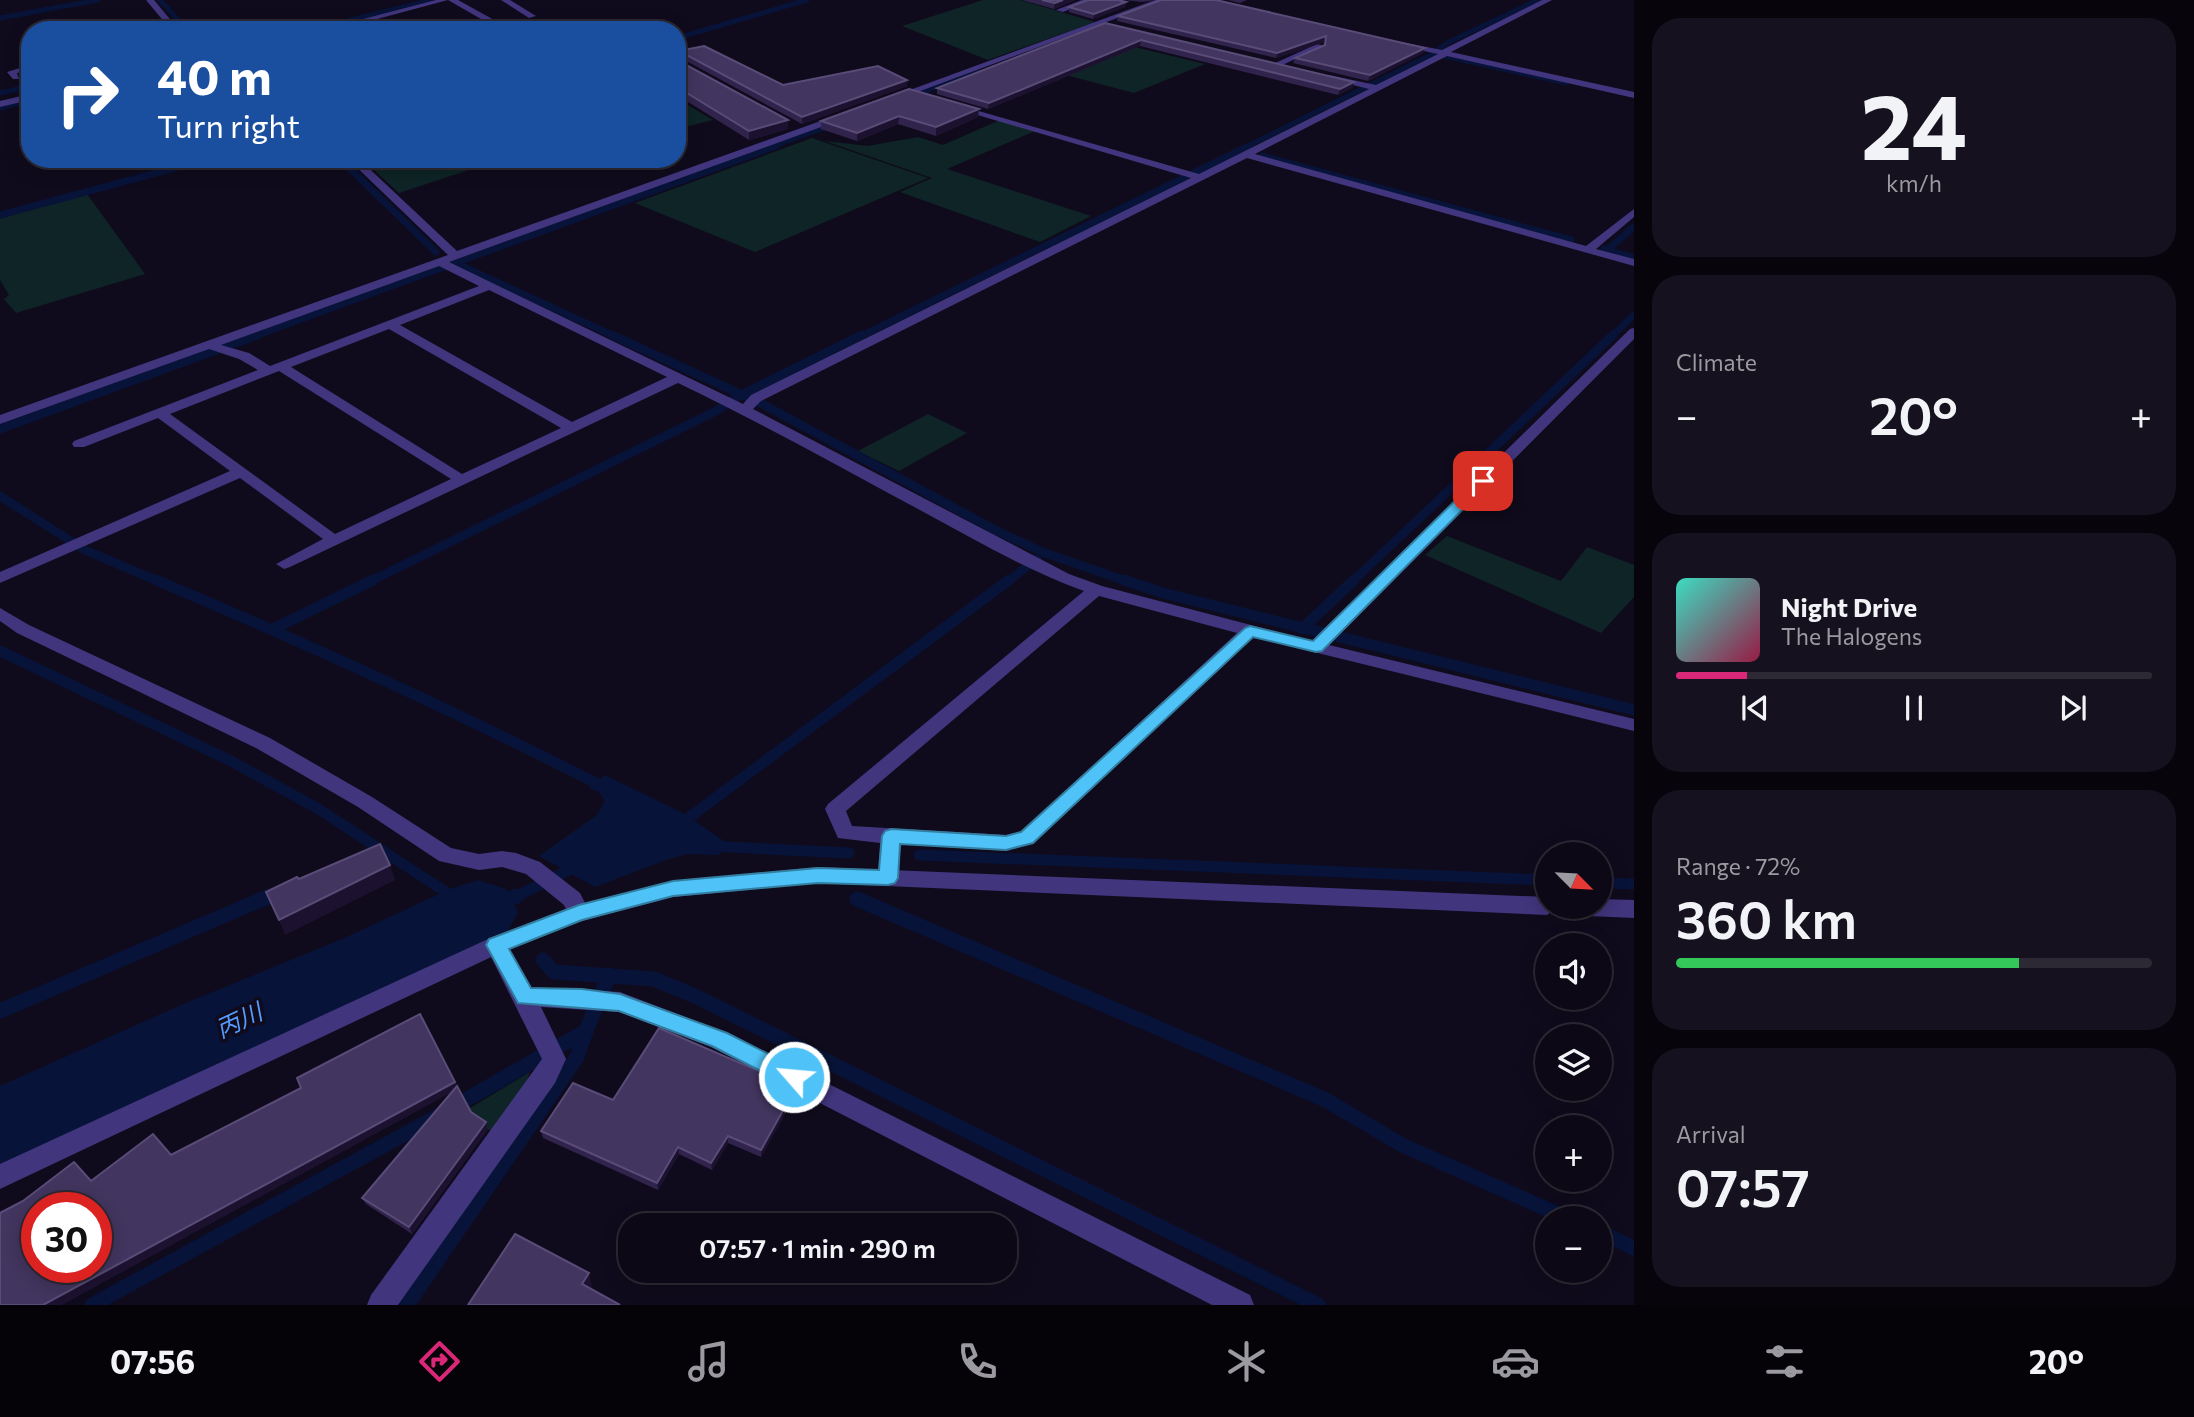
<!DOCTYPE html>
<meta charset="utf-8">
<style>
body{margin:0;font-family:Commissioner,"Noto Sans JP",sans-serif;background:#15111e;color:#f1f3f6;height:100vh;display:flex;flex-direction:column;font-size:26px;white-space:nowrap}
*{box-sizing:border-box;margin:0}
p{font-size:23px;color:#9a9aa0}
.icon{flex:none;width:38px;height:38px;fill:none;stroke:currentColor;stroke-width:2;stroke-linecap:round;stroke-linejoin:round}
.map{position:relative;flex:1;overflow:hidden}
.details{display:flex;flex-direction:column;gap:18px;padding:18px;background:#07040c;width:560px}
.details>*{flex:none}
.banner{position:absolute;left:21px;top:21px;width:665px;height:147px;border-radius:28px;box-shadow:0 4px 18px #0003,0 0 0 2px #2c2934;background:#1a4fa0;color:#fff;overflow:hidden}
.needle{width:46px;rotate:114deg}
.buttons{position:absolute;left:1535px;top:842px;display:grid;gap:14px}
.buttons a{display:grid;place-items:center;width:77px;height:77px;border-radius:50%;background:#0c0815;box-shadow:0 4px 18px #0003,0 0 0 2px #2c2934;font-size:35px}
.speed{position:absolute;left:21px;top:1192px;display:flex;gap:14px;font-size:35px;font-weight:700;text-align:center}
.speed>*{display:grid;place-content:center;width:91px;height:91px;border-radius:50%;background:#0c0815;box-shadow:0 4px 18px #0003,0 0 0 2px #2c2934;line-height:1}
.speed .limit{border:10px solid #d22;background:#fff;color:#111}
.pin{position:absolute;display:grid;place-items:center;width:60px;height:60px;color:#fff;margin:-30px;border-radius:14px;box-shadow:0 4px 10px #0006}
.me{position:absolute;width:77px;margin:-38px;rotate:297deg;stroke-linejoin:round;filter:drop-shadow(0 0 5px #0008)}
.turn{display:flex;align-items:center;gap:24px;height:147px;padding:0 21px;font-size:32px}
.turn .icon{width:91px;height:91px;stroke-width:2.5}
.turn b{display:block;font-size:49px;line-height:60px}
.big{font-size:52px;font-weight:600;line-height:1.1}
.details .widget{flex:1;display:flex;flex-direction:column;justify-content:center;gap:10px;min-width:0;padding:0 24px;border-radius:28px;background:#15111e}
.details .dial{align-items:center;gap:0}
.dial b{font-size:91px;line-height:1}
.song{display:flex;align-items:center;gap:21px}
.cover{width:84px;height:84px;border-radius:10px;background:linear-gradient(135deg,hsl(170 70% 55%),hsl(340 70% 35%))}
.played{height:7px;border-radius:4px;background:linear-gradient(90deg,#db2777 15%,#2c2934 15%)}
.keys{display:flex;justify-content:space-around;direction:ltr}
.heat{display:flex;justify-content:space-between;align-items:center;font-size:38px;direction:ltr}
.charge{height:10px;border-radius:5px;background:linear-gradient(90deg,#34c759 72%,#2c2934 0)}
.trip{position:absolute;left:618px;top:1213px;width:399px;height:70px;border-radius:28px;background:#0c0815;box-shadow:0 4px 18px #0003,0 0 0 2px #2c2934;font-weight:600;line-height:70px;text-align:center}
.tab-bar{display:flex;height:112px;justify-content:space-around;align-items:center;background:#050308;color:#9a9aa0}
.tab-bar .icon{width:49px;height:49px}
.tab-bar .on{color:#db2777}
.tab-bar b{font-size:32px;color:#f1f3f6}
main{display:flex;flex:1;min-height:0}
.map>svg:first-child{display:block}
.green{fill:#0e2426}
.water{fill:#071339}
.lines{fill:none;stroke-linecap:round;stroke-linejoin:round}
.stream-far4{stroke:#071339;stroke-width:5}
.stream-far3{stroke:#071339;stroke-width:7}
.stream-far2{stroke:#071339;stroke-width:9}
.stream-far1{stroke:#071339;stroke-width:11}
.stream{stroke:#071339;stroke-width:15}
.river{fill:#071339;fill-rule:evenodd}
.minor{fill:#41357d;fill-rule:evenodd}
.tertiary{fill:#41357d;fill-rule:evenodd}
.wall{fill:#30234c}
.shaded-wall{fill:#1c1230}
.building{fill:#42355f;stroke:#594c78;stroke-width:2;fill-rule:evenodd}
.route{fill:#4fc3f7;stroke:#337fa1;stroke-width:2}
.labels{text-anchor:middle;stroke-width:7;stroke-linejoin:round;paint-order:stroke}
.near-water-label{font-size:24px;font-style:italic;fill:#549aff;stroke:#100b1c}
</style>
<main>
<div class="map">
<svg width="1634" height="1305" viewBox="0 0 1634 1305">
<rect width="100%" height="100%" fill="#100b1c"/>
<g class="green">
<polygon points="983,0 1020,0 1095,22 988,60 902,26"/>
<polygon points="1118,43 1205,64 1134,93 1047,70"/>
<polygon points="677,99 713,120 677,129"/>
<polygon points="1000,120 1035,131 947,169 1091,216 1040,242 900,192 932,178 825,141 868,146 918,137 943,145"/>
<polygon points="812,138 928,178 755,252 635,203"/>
<polygon points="362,159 489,159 493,162 399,193"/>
<polygon points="87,194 145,274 16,313 4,299 9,295 0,280 0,218"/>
<polygon points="928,414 967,433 899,471 858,451"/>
<polygon points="1447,536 1561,581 1587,547 1634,565 1634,597 1601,633 1425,555"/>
<polygon points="530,1072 526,1083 494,1133 460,1114"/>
</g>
<polygon class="water" points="605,775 683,813 724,841 719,855 687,854 666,860 595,887 539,856 597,815 605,801 599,792 589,788"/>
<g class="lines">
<g class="stream-far4">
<polyline points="160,0 187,30"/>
<polyline points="0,18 98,0"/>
<polyline points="310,30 432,0"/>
<polyline points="677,38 807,0"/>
<polyline points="1435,54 1566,83"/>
<polyline points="0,93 30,86"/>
<polyline points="911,96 978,72"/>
<polyline points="0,108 30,100"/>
<polyline points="771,147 833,125"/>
<polyline points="1246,147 1432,54 1449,42 1538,0"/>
</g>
<g class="stream-far3">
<polyline points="1262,156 1571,240"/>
<polyline points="340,159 436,252"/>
<polyline points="0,215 208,159"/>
<polyline points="1604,249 1634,258"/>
<polyline points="1607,250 1634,227"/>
<polyline points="460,265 616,337"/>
<polyline points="252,337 776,146"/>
<polyline points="859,337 1249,146"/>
<polyline points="1611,337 1634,315"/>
</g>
<g class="stream-far2">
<polyline points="612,335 764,405 999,532 1045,553 1129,582"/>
<polyline points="0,429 257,335"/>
<polyline points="0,496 85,550 160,582"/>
<polyline points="369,582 718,410 739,396 862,335"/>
<polyline points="1007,582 1037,559"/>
<polyline points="1352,582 1613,335"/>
</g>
<g class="stream-far1">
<path d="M156,580C308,644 459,713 606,788"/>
<polyline points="1124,580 1163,593 1634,710"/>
<polyline points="273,629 373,580"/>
<polyline points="1302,629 1354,580"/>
<polyline points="0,651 229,760 317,808 455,898"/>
<polyline points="679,825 1009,580"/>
<polyline points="708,846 849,853"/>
<polyline points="919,855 1547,880"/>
<polyline points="1600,883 1634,884"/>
<polyline points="266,898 281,891"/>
<polyline points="513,898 577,866"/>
</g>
<g class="stream">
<polyline points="452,896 488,919"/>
<polyline points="857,899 1326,1100 1402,1145 1567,1218"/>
<polyline points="478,912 517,896"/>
<polyline points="543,960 554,972 654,979 697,997 1318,1305"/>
<polyline points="0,1011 270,896"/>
<polyline points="455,1106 586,1031 609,975"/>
<polyline points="1600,1232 1634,1248"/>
<polyline points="92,1305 438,1116"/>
<polyline points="407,1305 577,1057 586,1031"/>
</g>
<polygon class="river" points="478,880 506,889 518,912 506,935 400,987 243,1056 32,1161 0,1173 0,1086 183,1004 342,939 450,889"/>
<g class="minor">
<polygon points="146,0 154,0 179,30 171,30"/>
<polygon points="436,0 458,0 496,21 494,26 498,30 489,30 485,26 488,23 448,0 336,30 321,30"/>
<polygon points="501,0 510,0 536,16 529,18"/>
<polygon points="1082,0 1093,0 1063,12 1056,10"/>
<polygon points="1155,0 1166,0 896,100 888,98"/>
<path d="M1542,0H1552L1451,52L1634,92V98L1447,56L1255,154L1586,246L1634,209V217L1596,249L1634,259V266L1247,158L761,401L753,409L1069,574L1102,586L1312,641L1630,329L1634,328V339L1329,645L1634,719V731L1253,637L1034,843L1006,851L901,844L898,878L895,884L888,886L881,884L878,878L880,843L838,838L825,809L828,804L1084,591C1026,570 972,538 918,509C838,466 759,422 678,383L290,567L284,569L276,564L323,539L240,478L0,583V572L230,471L158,418L84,447H74L72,444L74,441L258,370L239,359L209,349L0,424V415L448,255L348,159H359L457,251L840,114H846V118L449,262L743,404L751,395L1191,178L954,108V104L1199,174L1369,89L1329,79V75L1376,85L1438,54L1401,46V42L1442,50ZM439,266L479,286L270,366L249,353L221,345ZM489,290L667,377L572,422L400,325ZM389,329L561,428L462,474L291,367ZM279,371L451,479L335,534L170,414ZM1099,596L1237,633L1021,832L1006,835L852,826L846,811Z"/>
<polygon points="1317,44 1324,46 1280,66 1273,64"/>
<polygon points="30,65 30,71 17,73 19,79 13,79 7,72"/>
<polygon points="30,94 30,100 0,107 0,101"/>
<polygon points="0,608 29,625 270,738 372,797 451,848 479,854 502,851 516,853 540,862 580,893 590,913 587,919 579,922 571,919 564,905 526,874 502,867 479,870 439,861 358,807 256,748 17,633 0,621"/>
<polygon points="496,936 504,939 531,987 620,992 727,1033 1250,1295 1254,1305 1212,1305 711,1047 619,1012 541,1007 566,1059 555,1083 398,1305 367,1305 371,1295 542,1059 485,945 488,939"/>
</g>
<polygon class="tertiary" points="818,867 1547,897 1547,906 1600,906 1600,899 1634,900 1634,918 1566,915 1556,908 1547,915 818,883 673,897 582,921 504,951 0,1189 0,1164 488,939 571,907 673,881"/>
</g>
<g class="wall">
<polygon points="1022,0 1075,0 1054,9"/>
<polygon points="1124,0 1155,0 1142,2"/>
<polygon points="1228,0 1247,0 1240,3"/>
<polygon points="1126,2 1125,7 1093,19 1069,12 1069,7"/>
<polygon points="1118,16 1425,48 1423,53 1368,81 1293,63 1295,58 1324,45 1325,42 1276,58 1117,21"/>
<polygon points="1105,23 1354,82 1352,88 1338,95 1140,46 988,109 937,94 937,88"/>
<polygon points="679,51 783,85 907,86 802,124 679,57"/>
<polygon points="677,60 788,120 788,129 749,140 677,95"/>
<polygon points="909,89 978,117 936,136 898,124 857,141 821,129 821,121"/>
<polygon points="455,1082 457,1087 471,1112 486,1122 488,1129 412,1234 366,1204 362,1198 453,1091 61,1305 91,1181 171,1155"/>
<polygon points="796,1087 796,1094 761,1157 728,1143 712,1170 679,1154 658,1190 543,1138 541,1131 613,1100"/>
</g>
<g class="shaded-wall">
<polygon points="1063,0 1075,0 1054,9 1055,3"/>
<polygon points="1126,2 1125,7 1093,19 1094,14"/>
<polygon points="1326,36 1325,42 1276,58 1277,53"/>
<polygon points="1141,40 1140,46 988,109 989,103"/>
<polygon points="1425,48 1423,53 1368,81 1370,75"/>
<polygon points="907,80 907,86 802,124 802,117"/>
<polygon points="1354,82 1352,88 1338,95 1340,89"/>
<polygon points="979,109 978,117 936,136 936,127"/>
<polygon points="899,116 898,124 857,141 857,133"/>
<polygon points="788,120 788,129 749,140 749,131"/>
<polygon points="390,865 395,880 285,935 279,920"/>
<polygon points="455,1082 457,1089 61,1305 43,1305"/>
<polygon points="796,1087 796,1094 761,1157 761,1150"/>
<polygon points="486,1122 488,1129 412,1234 409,1227"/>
<polygon points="728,1136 728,1143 712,1170 711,1163"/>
<polygon points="678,1147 679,1154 658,1190 657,1183"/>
<polygon points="589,1273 592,1286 585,1297 582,1284"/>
</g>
<g class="building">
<polygon points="1042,0 1063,0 1055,3"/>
<polygon points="1088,0 1118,0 1126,2 1094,14 1069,7"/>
<polygon points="1161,0 1216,0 1425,48 1370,75 1295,58 1325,45 1326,36 1277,53 1118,16"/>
<polygon points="1105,23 1354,82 1340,89 1141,40 989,103 937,88"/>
<polygon points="704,46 783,85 878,66 907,80 802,117 679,51"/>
<polygon points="677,60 788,120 749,131 677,87"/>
<polygon points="909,89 979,109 936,127 899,116 857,133 821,121"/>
<polygon points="380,844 390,865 279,920 266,892 297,877 299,879"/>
<path d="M420,1014L455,1082L43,1305H0V1213L23,1201L74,1162L91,1181L153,1134L171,1155L301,1088L297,1078ZM37,1208H96V1267H37Z"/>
<polygon points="659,1028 796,1087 761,1150 728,1136 711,1163 678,1147 657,1183 541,1131 573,1083 613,1100"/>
<polygon points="457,1086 471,1112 486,1122 409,1227 362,1198"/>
<polygon points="515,1234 589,1273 582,1284 620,1305 468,1305"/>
</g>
<polygon class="route" points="1483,477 1488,478 1488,484 1322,651 1316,652 1253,637 1033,843 1006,850 900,844 898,878 895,883 888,885 818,883 673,896 582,920 509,949 531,988 582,989 620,994 727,1033 802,1071 805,1077 802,1084 794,1087 786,1084 712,1046 619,1011 518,1003 486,945 489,939 579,905 673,881 818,868 879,870 882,836 885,831 891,829 1006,836 1021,832 1245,628 1250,626 1313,641 1478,478"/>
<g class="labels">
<g class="near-water-label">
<text transform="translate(239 1021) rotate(-25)" y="8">丙川</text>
</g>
</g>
</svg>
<div class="buttons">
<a><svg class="needle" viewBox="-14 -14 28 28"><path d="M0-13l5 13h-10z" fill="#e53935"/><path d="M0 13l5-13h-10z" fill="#9a9aa0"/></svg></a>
<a><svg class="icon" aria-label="sound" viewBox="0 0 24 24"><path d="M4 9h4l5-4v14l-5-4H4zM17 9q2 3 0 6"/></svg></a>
<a><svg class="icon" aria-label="layers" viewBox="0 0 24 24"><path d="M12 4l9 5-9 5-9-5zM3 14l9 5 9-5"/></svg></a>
<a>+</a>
<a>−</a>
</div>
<div class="speed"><div class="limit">30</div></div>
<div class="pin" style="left:1483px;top:481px;background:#d93025"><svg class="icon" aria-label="arrive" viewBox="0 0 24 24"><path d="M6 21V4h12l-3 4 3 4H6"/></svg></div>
<svg class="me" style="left:794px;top:1077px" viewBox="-20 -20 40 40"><circle r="17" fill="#4fc3f7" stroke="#fff" stroke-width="3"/><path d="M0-11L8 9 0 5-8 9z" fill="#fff"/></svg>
<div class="trip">07:57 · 1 min · 290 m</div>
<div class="banner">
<div class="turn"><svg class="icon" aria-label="right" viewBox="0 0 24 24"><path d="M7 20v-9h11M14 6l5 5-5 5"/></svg><div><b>40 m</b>Turn right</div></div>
</div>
</div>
<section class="details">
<div class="widget dial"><b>24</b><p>km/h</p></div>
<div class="widget"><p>Climate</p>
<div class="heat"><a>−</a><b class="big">20°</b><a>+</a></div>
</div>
<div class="widget">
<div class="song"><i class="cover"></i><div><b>Night Drive</b><p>The Halogens</p></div></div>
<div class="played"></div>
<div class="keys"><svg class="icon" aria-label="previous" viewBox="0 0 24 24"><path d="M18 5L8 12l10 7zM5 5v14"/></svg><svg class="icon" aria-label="pause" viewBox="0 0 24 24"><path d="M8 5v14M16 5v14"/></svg><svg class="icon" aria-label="next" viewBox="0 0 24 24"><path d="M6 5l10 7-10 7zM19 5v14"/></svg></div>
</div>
<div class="widget"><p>Range · 72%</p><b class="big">360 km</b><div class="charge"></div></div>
<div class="widget"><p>Arrival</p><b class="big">07:57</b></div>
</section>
</main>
<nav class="tab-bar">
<b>07:56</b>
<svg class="icon on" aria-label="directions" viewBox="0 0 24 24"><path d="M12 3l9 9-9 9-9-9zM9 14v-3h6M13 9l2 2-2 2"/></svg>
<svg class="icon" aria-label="music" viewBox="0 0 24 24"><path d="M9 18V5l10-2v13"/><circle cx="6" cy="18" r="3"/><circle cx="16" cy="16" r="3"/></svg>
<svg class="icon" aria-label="phone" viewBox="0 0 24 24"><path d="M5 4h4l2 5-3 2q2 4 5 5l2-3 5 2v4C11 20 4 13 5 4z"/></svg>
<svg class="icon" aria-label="climate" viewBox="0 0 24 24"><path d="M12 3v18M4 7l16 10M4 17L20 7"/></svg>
<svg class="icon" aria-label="car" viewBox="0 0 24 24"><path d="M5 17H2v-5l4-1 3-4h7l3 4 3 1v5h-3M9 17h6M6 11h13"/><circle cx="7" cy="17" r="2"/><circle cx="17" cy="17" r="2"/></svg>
<svg class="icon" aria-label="filters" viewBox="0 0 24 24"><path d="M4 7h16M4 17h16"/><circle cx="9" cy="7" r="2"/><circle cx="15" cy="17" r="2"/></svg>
<b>20°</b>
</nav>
